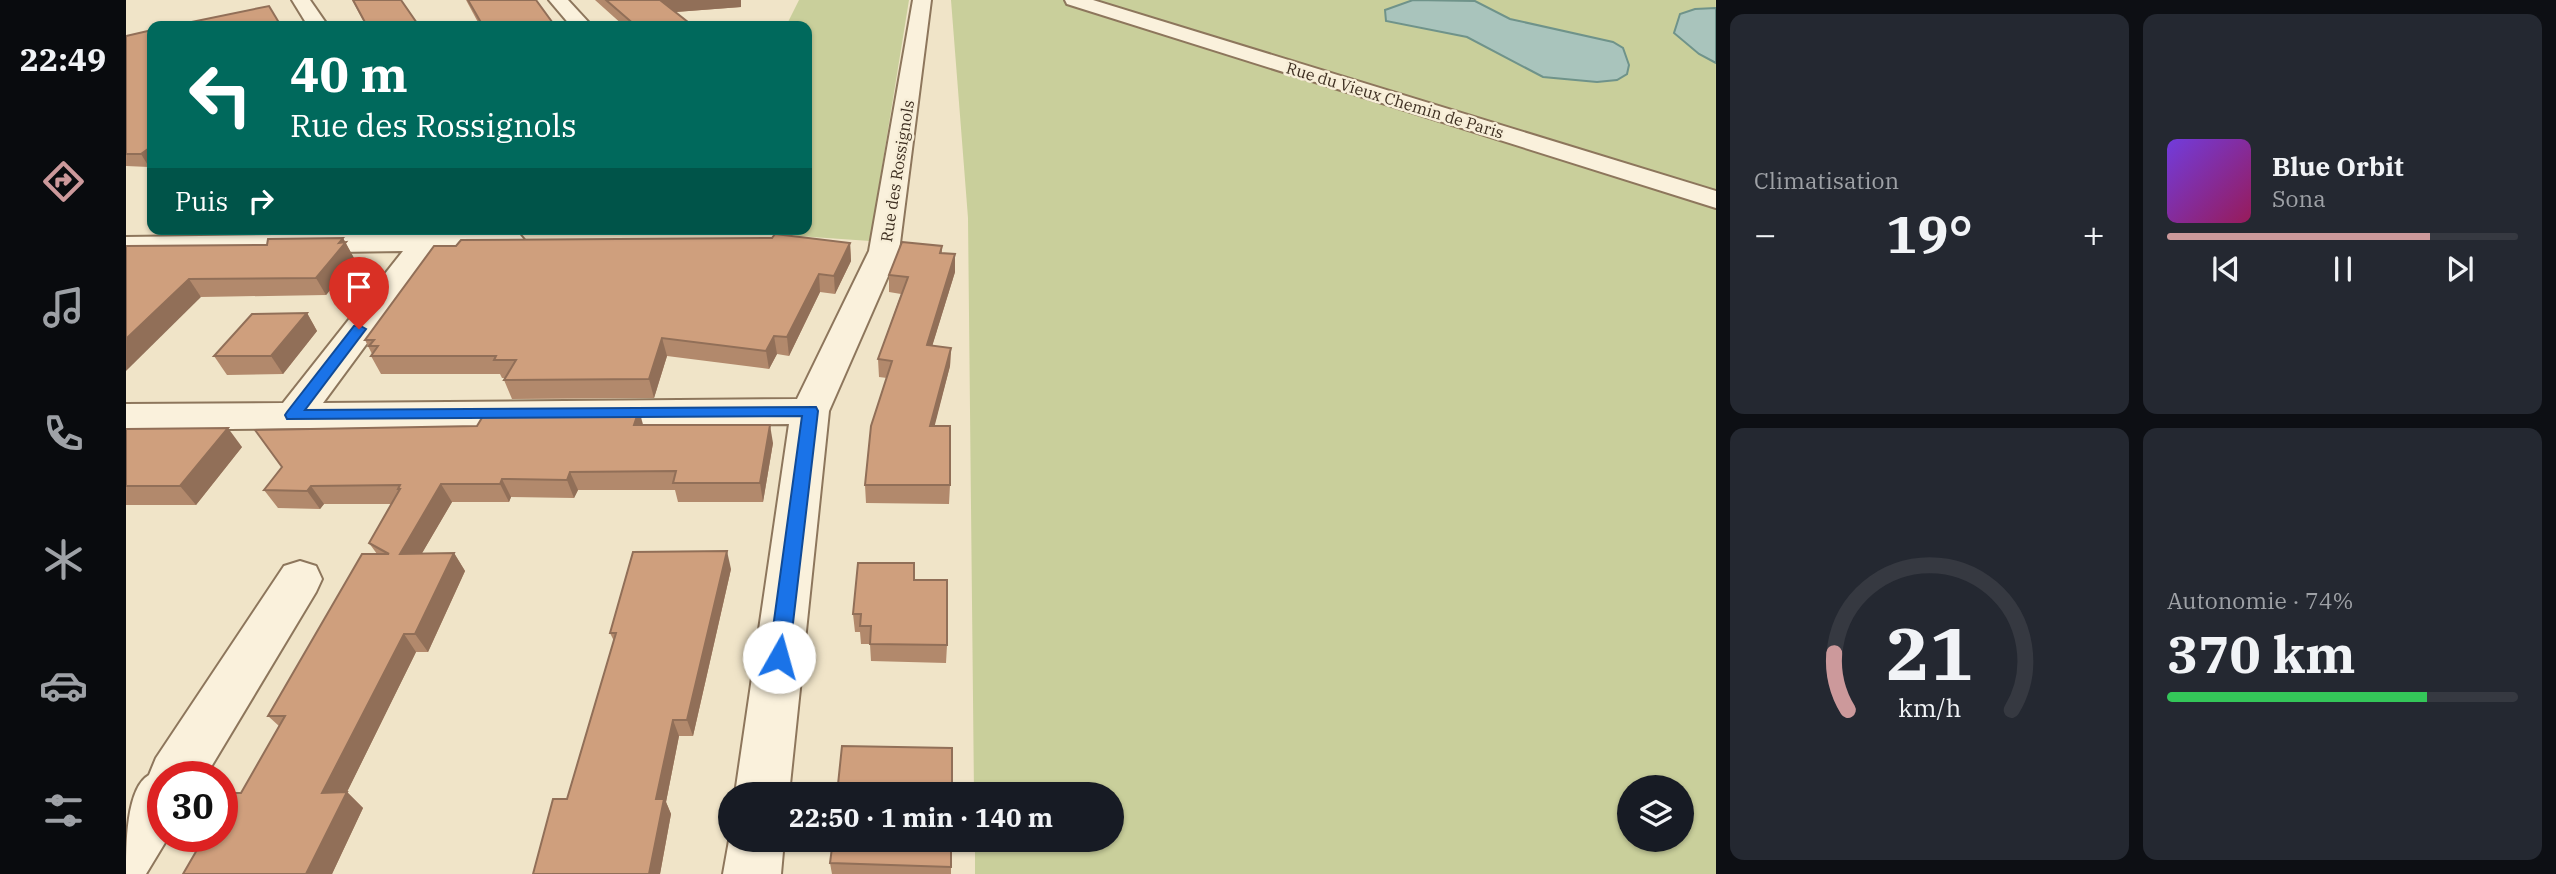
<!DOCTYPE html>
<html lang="fr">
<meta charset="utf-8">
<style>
body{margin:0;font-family:"IBM Plex Serif",serif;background:#242831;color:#f1f3f6;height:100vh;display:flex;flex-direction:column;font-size:26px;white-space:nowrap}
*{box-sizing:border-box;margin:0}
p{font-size:23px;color:#9ea1a6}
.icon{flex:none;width:38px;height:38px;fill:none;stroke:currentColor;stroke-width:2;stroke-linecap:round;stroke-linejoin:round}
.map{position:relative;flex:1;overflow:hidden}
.panel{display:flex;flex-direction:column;gap:14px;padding:14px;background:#0d0f14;width:840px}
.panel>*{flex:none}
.hud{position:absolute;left:21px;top:21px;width:665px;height:214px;border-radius:14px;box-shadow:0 2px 5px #0004;background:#00695c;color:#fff;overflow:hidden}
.buttons{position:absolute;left:1491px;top:775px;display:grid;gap:14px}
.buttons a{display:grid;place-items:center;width:77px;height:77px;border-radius:50%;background:#171b24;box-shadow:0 2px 5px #0004;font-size:35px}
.speed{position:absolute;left:21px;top:761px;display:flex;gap:14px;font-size:35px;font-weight:700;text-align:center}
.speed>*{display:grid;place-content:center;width:91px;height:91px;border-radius:50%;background:#171b24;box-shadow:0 2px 5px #0004;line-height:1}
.speed .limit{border:10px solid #d22;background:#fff;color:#111}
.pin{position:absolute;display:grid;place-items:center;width:60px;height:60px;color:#fff;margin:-72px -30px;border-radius:50% 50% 50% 0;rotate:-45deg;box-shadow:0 0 7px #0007}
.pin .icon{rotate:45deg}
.me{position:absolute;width:77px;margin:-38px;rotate:7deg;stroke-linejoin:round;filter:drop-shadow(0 0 5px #0008)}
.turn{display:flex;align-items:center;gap:24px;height:147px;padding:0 28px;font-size:32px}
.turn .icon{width:91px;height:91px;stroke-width:2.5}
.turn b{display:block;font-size:49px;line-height:60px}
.then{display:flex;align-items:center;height:66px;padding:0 28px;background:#0003;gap:14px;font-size:26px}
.big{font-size:52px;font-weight:700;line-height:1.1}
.panel .tile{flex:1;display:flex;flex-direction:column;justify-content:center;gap:10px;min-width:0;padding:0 24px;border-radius:14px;background:#242831}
.panel .dial{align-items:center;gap:0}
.dial svg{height:182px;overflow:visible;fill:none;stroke:#363941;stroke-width:7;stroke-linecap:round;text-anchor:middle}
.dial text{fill:#f1f3f6;stroke:none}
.song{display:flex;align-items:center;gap:21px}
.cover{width:84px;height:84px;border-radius:10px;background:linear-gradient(135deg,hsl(260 70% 55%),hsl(330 70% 35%))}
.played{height:7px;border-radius:4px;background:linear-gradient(90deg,#cc999b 75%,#363941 75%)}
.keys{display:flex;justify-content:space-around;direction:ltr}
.heat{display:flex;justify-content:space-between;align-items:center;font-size:38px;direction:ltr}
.charge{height:10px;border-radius:5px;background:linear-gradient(90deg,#34c759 74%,#363941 0)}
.panel .tiles{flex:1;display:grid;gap:14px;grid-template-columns:repeat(2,1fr)}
.trip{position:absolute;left:592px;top:782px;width:406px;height:70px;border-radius:35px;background:#171b24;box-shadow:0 2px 5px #0004;font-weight:700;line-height:70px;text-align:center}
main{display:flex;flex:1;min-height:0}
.dock{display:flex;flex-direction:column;width:126px;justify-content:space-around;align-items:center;background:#090b0e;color:#9ea1a6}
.dock .icon{width:49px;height:49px}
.dock .on{color:#cc999b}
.dock b{font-size:32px;color:#f1f3f6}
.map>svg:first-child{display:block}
.green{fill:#c9cf9b;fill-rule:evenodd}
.water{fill:#a9c4bc;stroke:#6f938a;stroke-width:2}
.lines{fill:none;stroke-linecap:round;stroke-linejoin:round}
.minor-casing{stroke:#8d765c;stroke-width:4}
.minor{fill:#faf1dc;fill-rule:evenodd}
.wall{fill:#b2896c}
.shaded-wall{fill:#916f58}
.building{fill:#cf9f7d;stroke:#916f58;stroke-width:2}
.route{fill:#1a73e8;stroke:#114b97;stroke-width:2}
.labels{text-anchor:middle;stroke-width:5;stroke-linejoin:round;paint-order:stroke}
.far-street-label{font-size:16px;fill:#3d2e20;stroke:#f7eed8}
</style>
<main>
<nav class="dock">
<b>22:49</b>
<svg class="icon on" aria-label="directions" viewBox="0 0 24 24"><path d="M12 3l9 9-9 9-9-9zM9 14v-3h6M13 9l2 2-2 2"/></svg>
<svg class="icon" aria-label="music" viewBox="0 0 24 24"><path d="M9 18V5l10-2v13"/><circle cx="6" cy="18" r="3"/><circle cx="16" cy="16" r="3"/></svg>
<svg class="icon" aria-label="phone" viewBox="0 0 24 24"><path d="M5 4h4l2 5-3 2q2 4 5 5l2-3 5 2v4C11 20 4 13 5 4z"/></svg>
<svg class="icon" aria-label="climate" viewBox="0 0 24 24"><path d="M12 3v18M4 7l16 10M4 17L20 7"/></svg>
<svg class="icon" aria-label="car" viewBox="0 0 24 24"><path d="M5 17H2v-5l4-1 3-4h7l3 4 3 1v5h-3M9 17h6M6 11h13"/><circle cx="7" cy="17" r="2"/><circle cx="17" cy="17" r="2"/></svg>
<svg class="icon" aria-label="filters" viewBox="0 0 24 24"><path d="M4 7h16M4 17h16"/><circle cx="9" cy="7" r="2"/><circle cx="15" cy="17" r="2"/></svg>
</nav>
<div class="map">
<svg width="1590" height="874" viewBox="0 0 1590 874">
<rect width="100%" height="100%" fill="#f0e4c8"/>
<g class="green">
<polygon points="673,0 783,0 744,241 570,229 681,229 681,26 660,26"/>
<path d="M825,0H1590V874H849V840H985V794H848L842,218ZM1503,788H1556V840H1503Z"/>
</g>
<g class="water">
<polygon points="1287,0 1349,1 1384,19 1487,42 1497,48 1503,65 1501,74 1491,80 1471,82 1417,77 1341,37 1260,21 1259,10"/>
<polygon points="1590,8 1590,63 1573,54 1548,33 1554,14 1569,9"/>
</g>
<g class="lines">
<defs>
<g id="minor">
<polygon points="166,0 184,0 202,26 182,26"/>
<polygon points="423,0 442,0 466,26 445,26"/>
<polygon points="787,0 805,0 773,251 703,411 663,794 609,794 663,424 0,430 0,404 157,403 277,251 0,255 0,237 384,232 394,235 399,241 394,247 384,250 309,251 197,403 671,399 743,251"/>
<polygon points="939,0 967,0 1590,191 1590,208 941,4"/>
<path d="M174,561L190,566L196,579L190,592L79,777H37V836H43L20,874H0C0,846 0,788 23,775L30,758L158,566Z"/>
<polygon points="604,835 604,840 658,840 655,874 597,874"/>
</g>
</defs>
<use href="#minor" class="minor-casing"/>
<use href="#minor" class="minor"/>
</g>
<g class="wall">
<polygon points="226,0 275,0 293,26 240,26"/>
<polygon points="340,0 410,0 429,26 354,26"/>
<polygon points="469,0 615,0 615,7 549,12 567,26 498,26"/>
<polygon points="26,30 26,165 23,167 0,166 0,36"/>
<polygon points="171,229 246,229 244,232 173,232"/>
<polygon points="217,238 229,260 200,295 75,297 0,246 141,245"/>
<polygon points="724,243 725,261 709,294 694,292 663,356 651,354 643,369 541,356 528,398 386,399 378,380 379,378 376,378 374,374 255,374 245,356 246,354 239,340"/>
<polygon points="816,246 816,253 829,272 806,346 825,348 824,366 808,426 824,485 823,504 740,503 739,485 761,378 753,377 752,359 775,294 763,292 763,275"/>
<polygon points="181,313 191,331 157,374 101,375 88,356"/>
<polygon points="517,425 647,443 637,502 552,502 549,490 452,490 448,498 385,497 383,502 326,502 296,553 328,553 339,571 302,652 290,652 221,792 237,808 206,874 57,874 115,793 153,726 142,716 251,554 243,543 265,504 198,504 194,509 152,508 138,490"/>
<polygon points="0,429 116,447 70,505 0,505"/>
<polygon points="788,563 789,580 821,645 820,663 745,661 744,644 735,644 734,632 729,632 727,614"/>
<polygon points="605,569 567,736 553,736 540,802 545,814 534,874 407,874 441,799 488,641 484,633"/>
<polygon points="825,840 825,874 706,874 704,863"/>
</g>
<g class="shaded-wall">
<polygon points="534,0 615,0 615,7 537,13"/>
<polygon points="26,146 26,165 23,167 15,154"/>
<polygon points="217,238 229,260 200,295 190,278"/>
<polygon points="724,243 725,261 709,294 708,276"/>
<polygon points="829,254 829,272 801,363 801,345"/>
<polygon points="693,274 694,292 663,356 661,337"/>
<polygon points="63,279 75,297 0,371 0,339"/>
<polygon points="181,313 191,331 157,374 145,356"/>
<polygon points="648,336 651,354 643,369 640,351"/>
<polygon points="536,338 541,356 528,398 523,379"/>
<polygon points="825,348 824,366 804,444 804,426"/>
<polygon points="513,410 518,428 508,425"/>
<polygon points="644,425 647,443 637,502 634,483"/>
<polygon points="102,428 116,447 70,505 54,486"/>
<polygon points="444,472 452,490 448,498 441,480"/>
<polygon points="376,479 385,497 383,502 374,484"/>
<polygon points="315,484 326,502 285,572 274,554"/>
<polygon points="185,486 198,504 194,509 181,491"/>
<polygon points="601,551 605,569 567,736 561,720"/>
<polygon points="328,553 339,571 302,652 289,634"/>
<polygon points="278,634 290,652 221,792 237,808 206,874 180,874 196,793"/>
<polygon points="547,720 553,736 540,802 545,814 534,874 523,874 530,799"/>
</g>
<g class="building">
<polygon points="227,0 275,0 293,26 241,26"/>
<polygon points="342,0 410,0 429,26 357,26"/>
<polygon points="480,0 540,0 534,0 567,26 510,26"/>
<polygon points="143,6 155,26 46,26"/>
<polygon points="26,30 26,146 15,154 0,154 0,36"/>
<polygon points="649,234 724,243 708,276 693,274 661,337 648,336 640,351 536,338 523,379 378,380 390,360 368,360 370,356 245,356 252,346 243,346 248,340 239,340 308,246 330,246 335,240 646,238"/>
<polygon points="217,238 213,243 220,242 190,278 63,279 0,339 0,246 141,245 142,239"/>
<polygon points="776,242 816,246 814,253 829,254 801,345 825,348 804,426 824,426 824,485 739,485 745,426 766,361 752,359 782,277 763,275"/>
<polygon points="181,313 145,356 88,356 126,314"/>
<polygon points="513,410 508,425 644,425 634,483 547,483 550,471 444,472 441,480 376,479 374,484 315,484 274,554 328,553 289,634 278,634 196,793 221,792 180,874 57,874 79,836 96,836 96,809 106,793 115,793 159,716 142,716 236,554 263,554 243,543 274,489 272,489 274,485 185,486 181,491 138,490 156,467 129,430 351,426 360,411"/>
<polygon points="102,428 54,486 0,486 0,429"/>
<polygon points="601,551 561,720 547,720 530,799 538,799 523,874 407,874 427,799 441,799 490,633 484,633 507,552"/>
<polygon points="732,563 788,563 788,580 821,580 821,645 744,644 745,626 734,626 735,614 727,614"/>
<polygon points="716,746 826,748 826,794 711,794"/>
<polygon points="707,840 825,840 825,867 704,863"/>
</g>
<polygon class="route" points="233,325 240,329 179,410 690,407 692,411 663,657 660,664 653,666 646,664 643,657 676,416 161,419 159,415 161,412 228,326"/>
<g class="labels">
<g class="far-street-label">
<text transform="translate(1269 100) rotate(17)" y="6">Rue du Vieux Chemin de Paris</text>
<text transform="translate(771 171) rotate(-81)" y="6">Rue des Rossignols</text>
</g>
</g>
</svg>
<div class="buttons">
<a><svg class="icon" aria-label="layers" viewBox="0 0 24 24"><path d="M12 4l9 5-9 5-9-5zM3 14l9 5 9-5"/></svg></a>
</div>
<div class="speed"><div class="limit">30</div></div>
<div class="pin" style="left:233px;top:329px;background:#d93025"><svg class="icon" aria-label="arrive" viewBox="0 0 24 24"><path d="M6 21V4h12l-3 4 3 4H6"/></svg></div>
<svg class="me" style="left:653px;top:657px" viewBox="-20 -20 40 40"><circle r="19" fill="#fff"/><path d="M0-13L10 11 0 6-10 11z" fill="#1a73e8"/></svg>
<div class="trip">22:50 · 1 min · 140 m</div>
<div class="hud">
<div class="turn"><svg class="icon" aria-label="left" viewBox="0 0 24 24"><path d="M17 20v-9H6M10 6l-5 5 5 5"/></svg><div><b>40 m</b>Rue des Rossignols</div></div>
<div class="then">Puis<svg class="icon" aria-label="right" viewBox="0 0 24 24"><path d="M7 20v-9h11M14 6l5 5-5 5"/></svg></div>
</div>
</div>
<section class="panel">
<div class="tiles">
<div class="tile"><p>Climatisation</p>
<div class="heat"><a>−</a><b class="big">19°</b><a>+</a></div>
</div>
<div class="tile">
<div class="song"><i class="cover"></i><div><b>Blue Orbit</b><p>Sona</p></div></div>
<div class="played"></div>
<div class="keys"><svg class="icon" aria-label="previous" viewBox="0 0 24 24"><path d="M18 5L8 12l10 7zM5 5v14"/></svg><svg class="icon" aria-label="pause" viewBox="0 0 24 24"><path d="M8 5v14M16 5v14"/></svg><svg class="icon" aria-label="next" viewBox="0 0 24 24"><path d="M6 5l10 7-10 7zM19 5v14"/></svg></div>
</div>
<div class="tile dial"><svg viewBox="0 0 100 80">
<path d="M14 69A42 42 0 1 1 86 69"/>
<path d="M14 69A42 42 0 0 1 8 44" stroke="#cc999b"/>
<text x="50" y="56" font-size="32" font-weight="700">21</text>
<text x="50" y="72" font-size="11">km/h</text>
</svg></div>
<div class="tile"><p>Autonomie · 74%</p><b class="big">370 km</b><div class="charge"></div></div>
</div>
</section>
</main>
